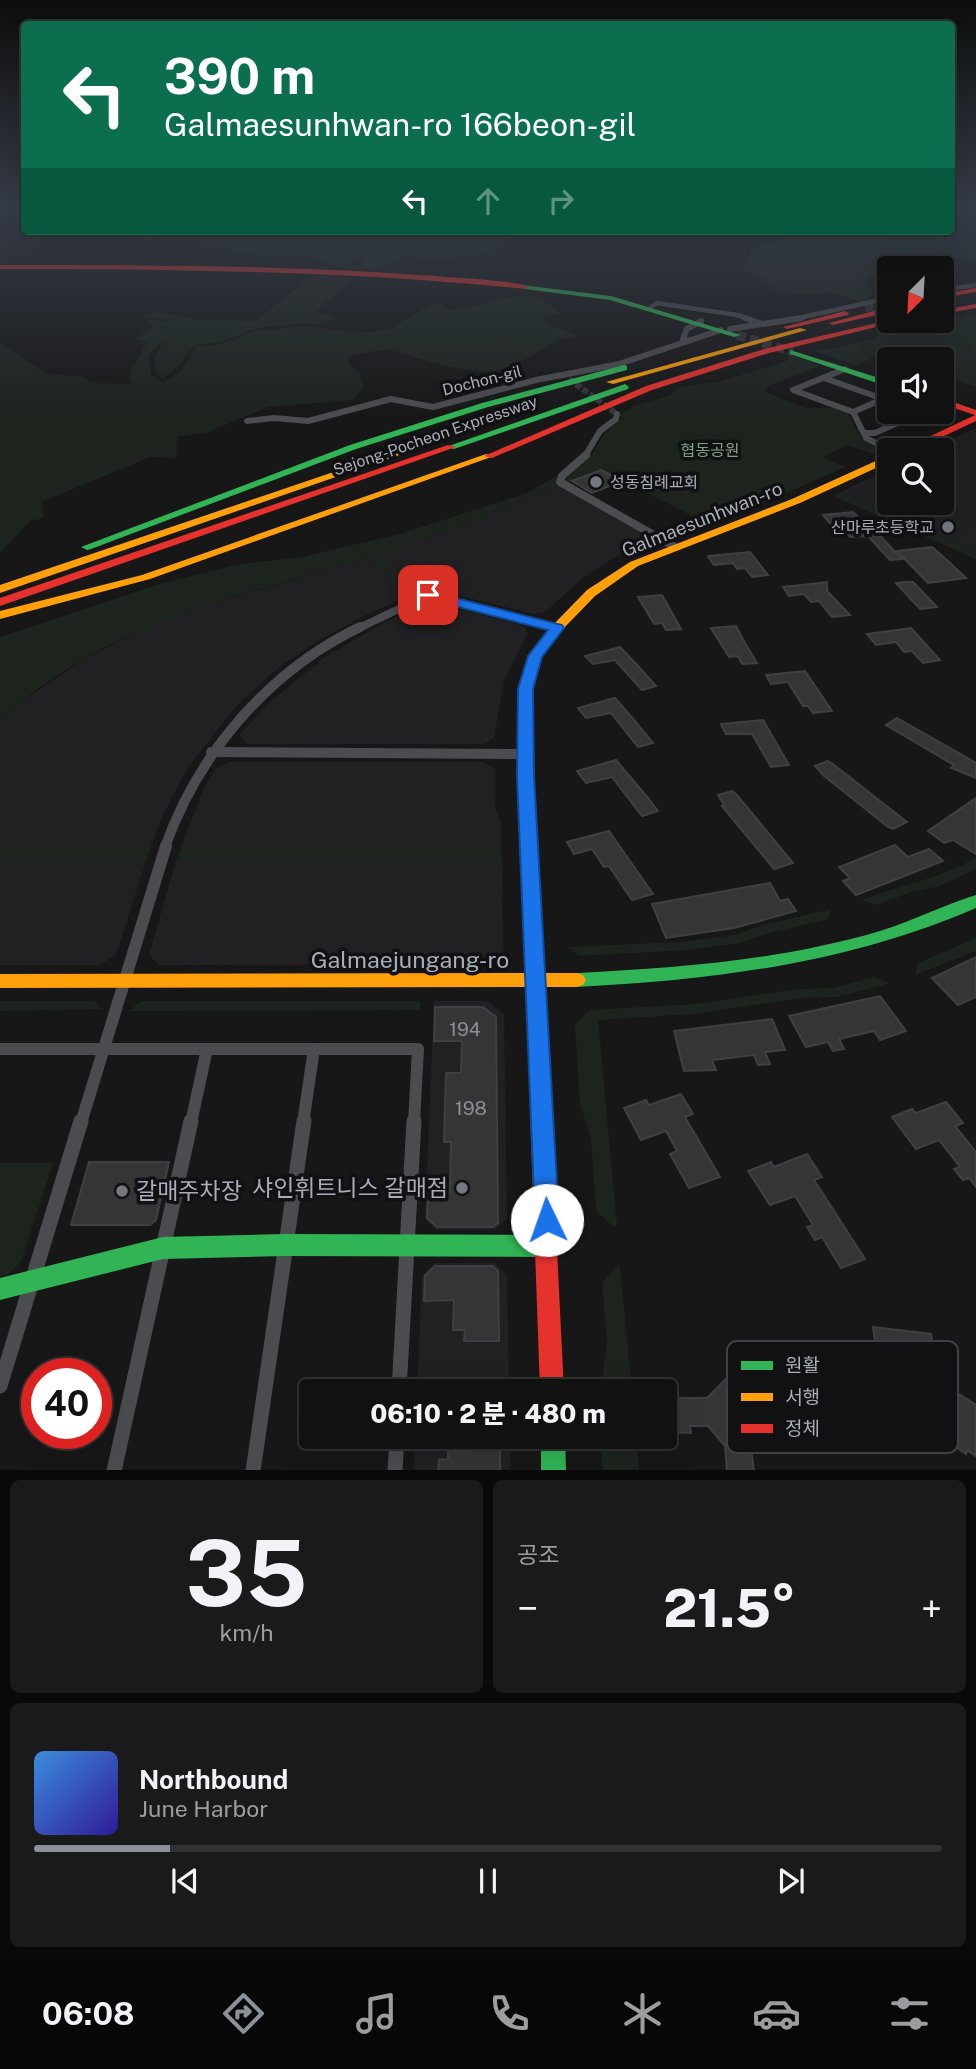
<!DOCTYPE html>
<html lang="ko">
<meta charset="utf-8">
<style>
body{margin:0;font-family:"Public Sans","Noto Sans KR",sans-serif;background:#1a1a1a;color:#f1f3f6;height:100vh;display:flex;flex-direction:column;font-size:26px;white-space:nowrap}
*{box-sizing:border-box;margin:0}
p{font-size:23px;color:#9c9d9f}
.icon{flex:none;width:38px;height:38px;fill:none;stroke:currentColor;stroke-width:2;stroke-linecap:round;stroke-linejoin:round}
.map{position:relative;height:1470px;overflow:hidden}
.panel{display:flex;flex-direction:column;gap:10px;padding:10px;background:#090909;flex:1}
.panel>*{flex:none}
.guide{position:absolute;left:21px;top:21px;width:934px;height:214px;border-radius:7px;box-shadow:0 7px 28px #0002,0 0 0 2px #303131;background:#0b6e4f;color:#fff;overflow:hidden}
.needle{width:46px;rotate:204deg}
.controls{position:absolute;left:877px;top:256px;display:grid;gap:14px}
.controls a{display:grid;place-items:center;width:77px;height:77px;border-radius:7px;background:#111;box-shadow:0 7px 28px #0002,0 0 0 2px #303131;font-size:35px}
.speed{position:absolute;left:21px;top:1358px;display:flex;gap:14px;font-size:35px;font-weight:700;text-align:center}
.speed>*{display:grid;place-content:center;width:91px;height:91px;border-radius:50%;background:#111;box-shadow:0 7px 28px #0002,0 0 0 2px #303131;line-height:1}
.speed .limit{border:10px solid #d22;background:#fff;color:#111}
.pin{position:absolute;display:grid;place-items:center;width:60px;height:60px;color:#fff;margin:-30px;border-radius:14px;box-shadow:0 4px 10px #0006}
.me{position:absolute;width:77px;margin:-38px;rotate:357deg;stroke-linejoin:round;filter:drop-shadow(0 0 5px #0008)}
.turn{display:flex;align-items:center;gap:24px;height:147px;padding:0 28px;font-size:32px}
.turn .icon{width:91px;height:91px;stroke-width:2.5}
.turn b{display:block;font-size:49px;line-height:60px}
.lanes{display:flex;align-items:center;height:66px;padding:0 28px;background:#0003;justify-content:center;gap:35px;direction:ltr}
.lanes .off{opacity:.35}
.big{font-size:52px;font-weight:800;line-height:1.1}
.panel .card{flex:1;display:flex;flex-direction:column;justify-content:center;gap:10px;min-width:0;padding:0 24px;border-radius:10px;background:#1a1a1a}
.panel .dial{align-items:center;gap:0}
.dial b{font-size:91px;line-height:1}
.song{display:flex;align-items:center;gap:21px}
.cover{width:84px;height:84px;border-radius:10px;background:linear-gradient(135deg,hsl(210 70% 55%),hsl(250 70% 35%))}
.played{height:7px;border-radius:4px;background:linear-gradient(90deg,#8c9099 15%,#303131 15%)}
.keys{display:flex;justify-content:space-around;direction:ltr}
.heat{display:flex;justify-content:space-between;align-items:center;font-size:38px;direction:ltr}
.panel .tiles{flex:1;display:grid;gap:10px;grid-template-columns:1fr 1fr}
.card:last-child{grid-column:span 2}
.trip{position:absolute;left:299px;top:1379px;width:378px;height:70px;border-radius:7px;background:#111;box-shadow:0 7px 28px #0002,0 0 0 2px #303131;font-weight:800;line-height:70px;text-align:center}
.menu{display:flex;height:112px;justify-content:space-around;align-items:center;background:#070707;color:#9c9d9f}
.menu .icon{width:49px;height:49px}
.menu .selected{color:#8c9099}
.menu b{font-size:32px;color:#f1f3f6}
.map>svg:first-child{display:block}
.built{fill:#212123}
.green{fill:#1d241e}
.building{fill:#353536;stroke:#3f4043;stroke-width:2}
.lines{fill:none;stroke-linecap:round;stroke-linejoin:round}
.street-tunnel{stroke:#343537;stroke-width:6;stroke-dasharray:6 2.5;stroke-linecap:butt}
.secondary-tunnel{stroke:#343537;stroke-width:9;stroke-dasharray:9 4.5;stroke-linecap:butt}
.highway-tunnel{stroke:#343537;stroke-width:9;stroke-dasharray:9 4.5;stroke-linecap:butt}
.street-far5{stroke:#4b4c50;stroke-width:4.5}
.street-far4{stroke:#4b4c50;stroke-width:6}
.street-far3{stroke:#4b4c50;stroke-width:8}
.street-far2{stroke:#4b4c50;stroke-width:10}
.street-far1{stroke:#4b4c50;stroke-width:12}
.street{stroke:#4b4c50;stroke-width:15}
.fast{fill:#30b455;fill-rule:evenodd}
.slow{fill:#ff9f0a;fill-rule:evenodd}
.jam{fill:#e5322d;fill-rule:evenodd}
.route{fill:#1a73e8;stroke:#114b97;stroke-width:2}
.poi-dot{fill:#757880;stroke:#111113;stroke-width:2.5}
.labels{text-anchor:middle;stroke-width:7;stroke-linejoin:round;paint-order:stroke}
.far-street-label{font-size:16px;fill:#a8adb8;stroke:#111113}
.far-park-label{font-size:16px;fill:#7fa381;stroke:#111113}
.far-poi-label{font-size:16px;fill:#a8adb8;stroke:#111113;text-anchor:start}
.street-label{font-size:19px;fill:#a8adb8;stroke:#111113}
.near-number-label{font-size:19px;fill:#8b8f98}
.near-street-label{font-size:23px;fill:#a8adb8;stroke:#111113}
.near-poi-label{font-size:23px;fill:#a8adb8;stroke:#111113;text-anchor:end}
.key{fill:#111113;stroke:#3e4045;stroke-width:2}
.key-label{font-size:19px;fill:#a8adb8}
</style>
<div class="map">
<svg width="976" height="1471" viewBox="0 0 976 1471">
<rect width="100%" height="100%" fill="#171717"/>
<g class="built">
<polygon points="976,428 976,551 841,492 889,469 889,502 942,502 942,450 930,450"/>
<polygon points="559,486 652,536 652,540 617,556 585,576 545,612 533,614 428,588 379,554 412,544"/>
<polygon points="366,558 416,593 368,614 321,639 277,669 237,705 187,769 161,819 151,847 0,847 0,721 24,700 81,661 143,629 208,605"/>
<polygon points="436,603 524,626 528,633 504,681 494,738 484,744 247,744 239,735 271,701 325,657 385,622 426,604"/>
<polygon points="229,762 484,762 495,769 495,805 501,825 501,847 181,847 205,786 216,768"/>
<polygon points="0,861 146,861 116,955 100,965 0,965"/>
<polygon points="176,861 502,861 503,952 487,964 159,965 149,955"/>
<polygon points="434,1001 487,1001 504,1014 507,1219 495,1230 436,1230 425,1219"/>
<polygon points="435,1263 495,1263 507,1275 509,1391 417,1391 422,1275"/>
<polygon points="415,1437 510,1437 510,1470 414,1471"/>
</g>
<g class="green">
<polygon points="952,210 976,210 976,261 931,255 885,267 864,283 877,292 860,302 831,292 811,295 777,292 762,277 744,269 750,258 751,249 779,241 792,231 952,231"/>
<path d="M118,231H523L499,244L504,248C469,258 437,259 401,256C388,268 377,271 360,267L365,255L353,258L348,267H337L310,256L233,252L223,245L128,237L112,232Z"/>
<path d="M319,276L354,277L315,312L337,318L320,325L305,323L257,328L221,342L195,345L178,366L163,378L157,375L154,358L165,339L149,355L151,375L163,383L182,371L197,346H212L239,338L253,331L310,326L337,331L375,332L392,328L430,305L443,303L445,309C475,311 502,293 533,296C540,297 554,309 561,314L546,315L543,321L577,336L558,340L517,364L489,373L445,366L387,349L353,355L348,363L359,372L364,387L352,400L268,407L209,432L177,437V458L150,457L42,502L44,518L30,521L0,553V343L48,374L84,377L90,383L131,384L129,374L147,342L134,339L153,328L146,319L181,323L145,316L156,312L201,320L256,321L300,285Z"/>
<polygon points="976,315 976,387 942,375 942,359 892,359 879,355 856,365 810,350 836,348 872,339 892,327 915,330 940,325 935,320"/>
<polygon points="792,355 835,371 821,366 768,386 766,392 806,408 835,408 847,412 862,439 880,451 872,454 848,445 822,457 845,467 752,508 703,521 601,470 567,483 565,481 592,454 603,435 621,419 621,413 630,410 633,406 671,395 677,388 722,381 787,361 788,356"/>
<path d="M560,474L555,480L559,486L412,544L380,554L428,588L416,593L366,558C238,597 100,625 0,721V637L163,583L236,565L302,557L403,533L527,493Z"/>
<polygon points="841,492 976,551 976,559 833,496"/>
<polygon points="0,847 151,847 146,861 0,861"/>
<polygon points="181,847 501,847 502,861 176,861"/>
<path d="M976,858V869L940,886L911,892L877,905L861,900C900,886 940,878 976,858Z"/>
<polygon points="831,909 828,919 769,933 740,943 688,950 579,956 567,947 680,942 735,935 763,925"/>
<polygon points="976,938 976,951 915,975 918,963"/>
<polygon points="874,977 890,983 837,997 802,998 693,1014 598,1020 617,1226 613,1226 596,1211 591,1138 580,1104 575,1024 590,1010 696,1004 798,989 833,988"/>
<polygon points="0,1001 94,1001 102,1009 0,1011"/>
<polygon points="142,1001 420,1001 420,1010 129,1011"/>
<polygon points="0,1163 53,1163 21,1262 7,1275 0,1277"/>
<polygon points="617,1267 620,1267 632,1391 601,1391 607,1342 602,1283"/>
<polygon points="601,1437 636,1437 639,1470 602,1470"/>
</g>
<g class="building">
<polygon points="601,470 622,481 592,493 572,481"/>
<polygon points="853,512 860,519 864,519 902,559 890,560 868,536 850,537 842,527 834,528 823,515"/>
<polygon points="932,547 949,562 966,578 928,583 897,551"/>
<polygon points="750,552 768,575 752,577 745,568 737,569 733,563 714,565 708,556"/>
<polygon points="827,582 827,591 850,615 832,617 819,601 811,602 804,594 789,596 783,587"/>
<polygon points="905,582 913,582 937,607 920,609 896,583"/>
<polygon points="662,595 671,611 681,629 666,630 662,623 654,624 638,597"/>
<polygon points="736,626 745,643 757,663 742,664 738,656 729,657 711,628"/>
<polygon points="911,628 940,660 923,663 912,651 904,652 896,642 876,645 867,634"/>
<polygon points="620,647 638,666 656,686 642,690 615,660 593,664 585,656"/>
<polygon points="805,671 832,711 813,713 808,706 803,706 788,682 771,684 766,675"/>
<polygon points="615,698 634,720 653,743 638,747 611,713 586,718 578,708"/>
<polygon points="897,718 976,763 976,778 951,768 954,765 886,725"/>
<polygon points="763,720 789,765 771,767 752,734 726,734 721,724"/>
<polygon points="616,760 648,798 658,811 642,816 612,777 586,783 577,771"/>
<polygon points="827,761 833,764 907,822 893,829 888,827 823,775 815,766"/>
<polygon points="732,791 737,795 793,863 774,869 722,806 724,805 718,795"/>
<polygon points="976,798 976,854 953,840 944,843 928,831"/>
<polygon points="609,831 653,894 632,900 609,866 604,867 592,849 574,854 567,842"/>
<polygon points="895,845 908,857 929,849 943,861 856,895 843,881 850,878 839,867"/>
<polygon points="770,883 780,901 788,899 796,911 734,928 666,938 652,904"/>
<polygon points="976,957 976,997 958,1005 932,978"/>
<polygon points="880,996 906,1031 880,1040 874,1031 839,1039 844,1049 833,1051 828,1042 806,1047 789,1016"/>
<polygon points="435,1007 483,1007 496,1017 498,1223 493,1227 437,1227 427,1218 428,1192 450,1192 451,1142 444,1142 446,1073 461,1073 462,1041 434,1041"/>
<polygon points="772,1019 785,1050 765,1052 770,1064 758,1065 754,1055 712,1060 716,1070 684,1071 674,1031"/>
<polygon points="681,1094 693,1114 685,1117 720,1177 689,1188 670,1154 677,1151 666,1131 641,1140 624,1108 646,1100 649,1105"/>
<polygon points="946,1102 963,1123 955,1126 976,1152 976,1187 969,1178 963,1180 954,1169 960,1167 939,1140 916,1149 892,1117 912,1109 916,1113"/>
<polygon points="807,1154 822,1177 814,1180 865,1259 841,1268 822,1237 815,1240 807,1227 813,1225 795,1196 770,1205 748,1171 771,1162 774,1167"/>
<polygon points="89,1162 169,1162 156,1220 150,1225 71,1225"/>
<polygon points="435,1266 493,1266 498,1271 499,1341 464,1341 465,1330 453,1330 454,1300 424,1301 425,1276"/>
<polygon points="873,1327 931,1334 938,1381 976,1405 976,1456 967,1450 966,1454 946,1440 951,1428 925,1411 928,1406 918,1400 934,1363 908,1387 885,1384 897,1398 888,1407 893,1412 875,1431 850,1404 879,1372"/>
<polygon points="737,1368 782,1418 751,1449 754,1471 727,1471 725,1446 708,1426 690,1426 691,1433 665,1432 665,1398 707,1398"/>
<polygon points="465,1437 500,1437 500,1471 438,1471 439,1460 448,1459 448,1451 465,1451"/>
</g>
<g class="lines">
<polyline class="street-tunnel" points="569,379 617,414"/>
<polyline class="secondary-tunnel" points="737,335 793,352"/>
<polyline class="highway-tunnel" points="865,308 885,305"/>
<g class="street-far5">
<polyline points="942,290 976,285"/>
<polyline points="650,308 657,303 737,315 750,319"/>
<polyline points="794,319 889,298"/>
</g>
<g class="street-far4">
<polyline points="745,318 763,324"/>
<polyline points="730,329 802,318"/>
<polyline points="687,341 683,339 687,329 701,321"/>
<polyline points="845,369 793,390 853,412 866,438 889,450"/>
<polyline points="824,378 889,401"/>
<polyline points="853,412 883,399"/>
<polyline points="247,421 274,418 308,421 391,399 433,407 536,380 619,364 721,330"/>
<polyline points="864,433 875,433 922,412 920,411"/>
<polyline points="585,456 600,431 616,419 617,414"/>
</g>
<g class="street-far3">
<polyline points="586,455 562,476 560,482 675,547"/>
<polyline points="357,629 428,595 557,628"/>
</g>
<g class="street-far2">
<polyline points="211,752 525,754"/>
<path d="M165,847C199,752 269,671 360,627"/>
</g>
<g class="street-far1">
<polyline points="0,1049 418,1049 414,1123"/>
<polyline points="81,1123 166,846"/>
<polyline points="191,1123 207,1049"/>
<polyline points="303,1123 314,1049"/>
</g>
<g class="street">
<polyline points="0,1386 81,1121"/>
<polyline points="399,1391 414,1121"/>
<polyline points="114,1471 191,1121"/>
<polyline points="253,1471 304,1121"/>
<polyline points="395,1471 397,1437"/>
</g>
<g class="fast">
<polygon points="522,285 611,296 741,335 734,337 610,300 525,289 521,287"/>
<polygon points="790,350 889,381 889,387 790,354"/>
<polygon points="624,365 627,366 627,370 488,407 356,449 91,549 87,550 81,547 350,445 482,403"/>
<polygon points="625,384 629,387 628,389 454,449 446,447"/>
<path d="M976,895V908C849,963 715,980 577,987L571,985L568,980L571,975L577,973C679,968 782,960 880,931C913,921 943,905 976,895Z"/>
<polygon points="285,1234 548,1235 556,1239 559,1246 556,1253 548,1257 285,1256 163,1259 0,1300 0,1278 163,1237"/>
<polygon points="541,1437 565,1437 566,1471 541,1471"/>
</g>
<g class="slow">
<polygon points="800,328 807,330 613,384 606,382"/>
<polygon points="481,422 489,424 0,593 0,585"/>
<polygon points="486,454 494,456 150,579 0,619 0,611 142,575"/>
<polygon points="889,455 889,462 800,503 638,566 595,596 561,631 541,656 532,689 536,826 533,830 523,830 520,826 518,689 530,653 553,625 587,590 630,562 792,499"/>
<polygon points="577,973 583,975 586,980 583,985 577,987 0,988 0,974"/>
</g>
<g class="jam">
<path d="M0,265C145,265 290,265 435,276C454,278 514,280 529,287L525,289C350,271 176,269 0,269Z"/>
<polygon points="976,288 976,292 942,298 942,294"/>
<polygon points="976,304 976,308 942,314 942,310"/>
<polygon points="878,310 881,310 881,314 833,325 829,323"/>
<polygon points="845,311 849,313 848,315 787,329 783,327"/>
<polygon points="890,320 901,321 769,353 652,390 492,458 484,456 646,386 764,349"/>
<polygon points="942,398 976,410 976,421 914,450 901,450 975,415 942,404"/>
<polygon points="448,445 456,447 0,606 0,598"/>
<polygon points="528,821 533,822 536,826 564,1391 540,1391 520,826 523,822"/>
</g>
</g>
<linearGradient id="sky" x2="0" y2="1"><stop stop-color="#0d0d0d"/><stop offset="0.5" stop-color="#363c47"/><stop offset="1" stop-color="#363c47" stop-opacity="0"/></linearGradient>
<rect width="976" height="416" fill="url(#sky)"/>
<polygon class="route" points="428,591 562,625 564,628 542,657 533,689 534,776 559,1220 556,1228 547,1231 539,1228 535,1220 517,776 518,689 528,656 548,630 424,598 422,595"/>
<g class="poi-dot">
<circle cx="596" cy="482" r="7"/>
<circle cx="948" cy="527" r="7"/>
<circle cx="462" cy="1188" r="7"/>
<circle cx="122" cy="1191" r="7"/>
</g>
<g class="labels">
<g class="far-street-label">
<text transform="translate(482 380) rotate(-14)" y="6">Dochon-gil</text>
<text transform="translate(435 435) rotate(-19)" y="6">Sejong-Pocheon Expressway</text>
</g>
<g class="far-park-label">
<text x="710" y="456">협동공원</text>
</g>
<g class="far-poi-label">
<text x="610" y="488">성동침례교회</text>
<text x="934" y="533" text-anchor="end">산마루초등학교</text>
</g>
<g class="street-label">
<text transform="translate(702 519) rotate(-22)" y="7">Galmaesunhwan-ro</text>
</g>
<g class="near-number-label">
<text x="465" y="1036">194</text>
<text x="471" y="1115">198</text>
</g>
<g class="near-street-label">
<text x="410" y="968">Galmaejungang-ro</text>
</g>
<g class="near-poi-label">
<text x="448" y="1196">샤인휘트니스 갈매점</text>
<text x="136" y="1199" text-anchor="start">갈매주차장</text>
</g>
</g>
<rect x="727" y="1341" width="231" height="112" rx="10" class="key"/>
<rect x="741" y="1361" width="32" height="9" fill="#30b455"/>
<rect x="741" y="1393" width="32" height="8" fill="#ff9f0a"/>
<rect x="741" y="1424" width="32" height="9" fill="#e5322d"/>
<g class="key-label">
<text x="785" y="1372">원활</text>
<text x="785" y="1404">서행</text>
<text x="785" y="1435">정체</text>
</g>
</svg>
<div class="controls">
<a><svg class="needle" viewBox="-14 -14 28 28"><path d="M0-13l5 13h-10z" fill="#e53935"/><path d="M0 13l5-13h-10z" fill="#9c9d9f"/></svg></a>
<a><svg class="icon" aria-label="sound" viewBox="0 0 24 24"><path d="M4 9h4l5-4v14l-5-4H4zM17 9q2 3 0 6"/></svg></a>
<a><svg class="icon" aria-label="search" viewBox="0 0 24 24"><circle cx="10" cy="10" r="6"/><path d="M15 15l6 6"/></svg></a>
</div>
<div class="speed"><div class="limit">40</div></div>
<div class="pin" style="left:428px;top:595px;background:#d93025"><svg class="icon" aria-label="arrive" viewBox="0 0 24 24"><path d="M6 21V4h12l-3 4 3 4H6"/></svg></div>
<svg class="me" style="left:547px;top:1220px" viewBox="-20 -20 40 40"><circle r="19" fill="#fff"/><path d="M0-13L10 11 0 6-10 11z" fill="#1a73e8"/></svg>
<div class="trip">06:10 · 2 분 · 480 m</div>
<div class="guide">
<div class="turn"><svg class="icon" aria-label="left" viewBox="0 0 24 24"><path d="M17 20v-9H6M10 6l-5 5 5 5"/></svg><div><b>390 m</b>Galmaesunhwan-ro 166beon-gil</div></div>
<div class="lanes"><svg class="icon" aria-label="left" viewBox="0 0 24 24"><path d="M17 20v-9H6M10 6l-5 5 5 5"/></svg><svg class="icon off" aria-label="ahead" viewBox="0 0 24 24"><path d="M12 20V5M6 11l6-6 6 6"/></svg><svg class="icon off" aria-label="right" viewBox="0 0 24 24"><path d="M7 20v-9h11M14 6l5 5-5 5"/></svg></div>
</div>
</div>
<section class="panel">
<div class="tiles">
<div class="card dial"><b>35</b><p>km/h</p></div>
<div class="card"><p>공조</p>
<div class="heat"><a>−</a><b class="big">21.5°</b><a>+</a></div>
</div>
<div class="card">
<div class="song"><i class="cover"></i><div><b>Northbound</b><p>June Harbor</p></div></div>
<div class="played"></div>
<div class="keys"><svg class="icon" aria-label="previous" viewBox="0 0 24 24"><path d="M18 5L8 12l10 7zM5 5v14"/></svg><svg class="icon" aria-label="pause" viewBox="0 0 24 24"><path d="M8 5v14M16 5v14"/></svg><svg class="icon" aria-label="next" viewBox="0 0 24 24"><path d="M6 5l10 7-10 7zM19 5v14"/></svg></div>
</div>
</div>
</section>
<nav class="menu">
<b>06:08</b>
<svg class="icon selected" aria-label="directions" viewBox="0 0 24 24"><path d="M12 3l9 9-9 9-9-9zM9 14v-3h6M13 9l2 2-2 2"/></svg>
<svg class="icon" aria-label="music" viewBox="0 0 24 24"><path d="M9 18V5l10-2v13"/><circle cx="6" cy="18" r="3"/><circle cx="16" cy="16" r="3"/></svg>
<svg class="icon" aria-label="phone" viewBox="0 0 24 24"><path d="M5 4h4l2 5-3 2q2 4 5 5l2-3 5 2v4C11 20 4 13 5 4z"/></svg>
<svg class="icon" aria-label="climate" viewBox="0 0 24 24"><path d="M12 3v18M4 7l16 10M4 17L20 7"/></svg>
<svg class="icon" aria-label="car" viewBox="0 0 24 24"><path d="M5 17H2v-5l4-1 3-4h7l3 4 3 1v5h-3M9 17h6M6 11h13"/><circle cx="7" cy="17" r="2"/><circle cx="17" cy="17" r="2"/></svg>
<svg class="icon" aria-label="filters" viewBox="0 0 24 24"><path d="M4 7h16M4 17h16"/><circle cx="9" cy="7" r="2"/><circle cx="15" cy="17" r="2"/></svg>
</nav>
